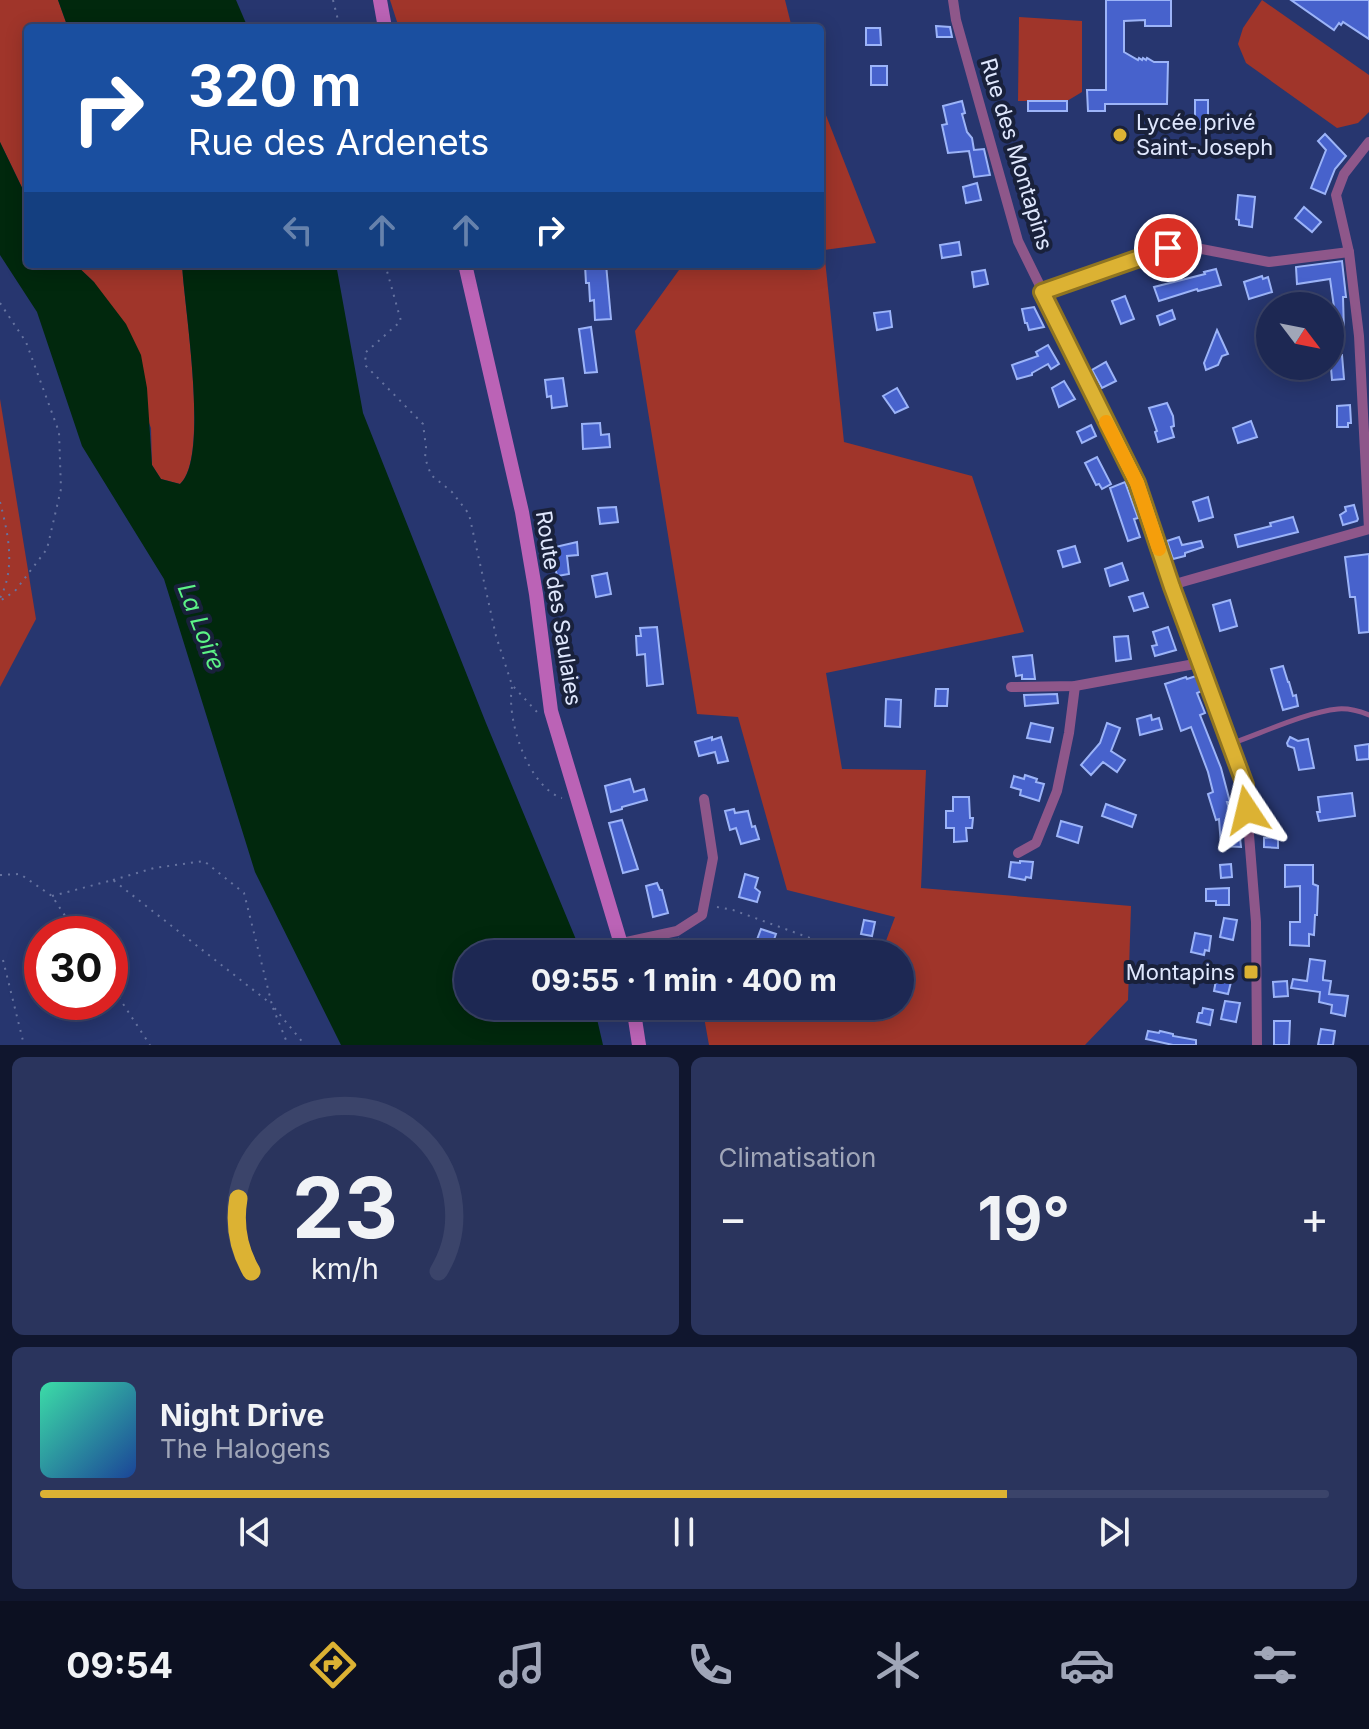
<!DOCTYPE html>
<html lang="fr">
<meta charset="utf-8">
<style>
body{margin:0;font-family:Inter,sans-serif;background:#2a345d;color:#f1f3f6;height:100vh;display:flex;flex-direction:column;font-size:30px;white-space:nowrap}
*{box-sizing:border-box;margin:0}
p{font-size:26px;color:#a0a6b8}
.icon{flex:none;width:44px;height:44px;fill:none;stroke:currentColor;stroke-width:2;stroke-linecap:round;stroke-linejoin:round}
.map{position:relative;height:1045px;overflow:hidden}
.details{display:flex;flex-direction:column;gap:12px;padding:12px;background:#10162e;flex:1}
.details>*{flex:none}
.guide{position:absolute;left:24px;top:24px;width:800px;height:244px;border-radius:8px;box-shadow:0 4px 20px #0003,0 0 0 2px #3b446a;background:#1a4fa0;color:#fff;overflow:hidden}
.needle{width:52px;rotate:122deg}
.controls{position:absolute;left:1256px;top:292px;display:grid;gap:16px}
.controls a{display:grid;place-items:center;width:88px;height:88px;border-radius:50%;background:#1d2853;box-shadow:0 4px 20px #0003,0 0 0 2px #3b446a;font-size:40px}
.speed{position:absolute;left:24px;top:916px;display:flex;gap:16px;font-size:40px;font-weight:700;text-align:center}
.speed>*{display:grid;place-content:center;width:104px;height:104px;border-radius:50%;background:#1d2853;box-shadow:0 4px 20px #0003,0 0 0 2px #3b446a;line-height:1}
.speed .limit{border:12px solid #d22;background:#fff;color:#111}
.pin{position:absolute;display:grid;place-items:center;width:68px;height:68px;color:#fff;margin:-34px;border:4px solid #fff;border-radius:50%;box-shadow:0 2px 8px #0007}
.me{position:absolute;width:88px;margin:-44px;rotate:350deg;stroke-linejoin:round;filter:drop-shadow(0 0 6px #0008)}
.turn{display:flex;align-items:center;gap:28px;height:168px;padding:0 32px;font-size:36px}
.turn .icon{width:104px;height:104px;stroke-width:2.5}
.turn b{display:block;font-size:56px;line-height:68px}
.lanes{display:flex;align-items:center;height:76px;padding:0 32px;background:#0003;justify-content:center;gap:40px;direction:ltr}
.lanes .off{opacity:.35}
.big{font-size:60px;font-weight:700;line-height:1.1}
.details .card{flex:1;display:flex;flex-direction:column;justify-content:center;gap:12px;min-width:0;padding:0 28px;border-radius:12px;background:#2a345d}
.details .dial{align-items:center;gap:0}
.dial svg{height:208px;overflow:visible;fill:none;stroke:#3b446a;stroke-width:7;stroke-linecap:round;text-anchor:middle}
.dial text{fill:#f1f3f6;stroke:none}
.song{display:flex;align-items:center;gap:24px}
.cover{width:96px;height:96px;border-radius:12px;background:linear-gradient(135deg,hsl(160 70% 55%),hsl(220 70% 35%))}
.played{height:8px;border-radius:4px;background:linear-gradient(90deg,#dcb233 75%,#3b446a 75%)}
.keys{display:flex;justify-content:space-around;direction:ltr}
.heat{display:flex;justify-content:space-between;align-items:center;font-size:44px;direction:ltr}
.details .tiles{flex:1;display:grid;gap:12px;grid-template-columns:1fr 1fr}
.card:last-child{grid-column:span 2}
.trip{position:absolute;left:454px;top:940px;width:460px;height:80px;border-radius:40px;background:#1d2853;box-shadow:0 4px 20px #0003,0 0 0 2px #3b446a;font-weight:700;line-height:80px;text-align:center}
.tabs{display:flex;height:128px;justify-content:space-around;align-items:center;background:#0c1021;color:#a0a6b8}
.tabs .icon{width:56px;height:56px}
.tabs .current{color:#dcb233}
.tabs b{font-size:36px;color:#f1f3f6}
.map>svg:first-child{display:block}
.green{fill:#a0352a}
.water{fill:#01280d}
.building{fill:#4762cc;stroke:#9cb4f8;stroke-width:2}
.lines{fill:none;stroke-linecap:round;stroke-linejoin:round}
.path{stroke:#6673a0;stroke-width:2;stroke-dasharray:2 6;stroke-linecap:butt}
.lane{stroke:#8e578a;stroke-width:5}
.street{stroke:#8e578a;stroke-width:10}
.secondary{stroke:#bb63b6;stroke-width:14}
.route-casing{stroke:#8f7421;stroke-width:20}
.route{stroke:#dcb233;stroke-width:14}
.slow{stroke:#f59e0b;stroke-width:14}
.poi-dot{fill:#dcb233;stroke:#19213b;stroke-width:3}
.labels{text-anchor:middle;stroke-width:8;stroke-linejoin:round;paint-order:stroke}
.poi-label{font-size:22px;fill:#dfe7fd;stroke:#19213b;text-anchor:start}
.street-label{font-size:22px;fill:#dfe7fd;stroke:#19213b}
.water-label{font-size:24px;font-style:italic;fill:#5cf386;stroke:#19213b}
</style>
<div class="map">
<svg width="1369" height="1045" viewBox="0 0 1369 1045">
<rect width="100%" height="100%" fill="#27366f"/>
<g class="green">
<polygon points="0,0 58,0 68,28 28,28 28,200 0,142"/>
<polygon points="390,0 785,0 792,28 399,28"/>
<polygon points="1262,0 1369,75 1369,112 1358,123 1337,128 1246,63 1238,44 1243,28"/>
<polygon points="1019,17 1082,21 1082,92 1067,101 1018,101"/>
<polygon points="820,100 876,243 824,250 844,442 972,476 1024,632 826,673 842,769 926,770 921,888 1131,906 1128,1000 1085,1045 709,1045 702,1006 900,1006 900,954 881,954 895,917 787,890 738,717 697,714 635,331 679,270 680,264 820,264"/>
<path d="M75,264H182C184,307 210,458 180,484L161,479L152,465L151,428L94,282Z"/>
<polygon points="0,399 36,619 0,687"/>
</g>
<g class="water">
<polygon points="58,0 236,0 248,28 68,28"/>
<path d="M0,142L28,200V264H75L94,282L126,324L141,355L147,388L152,465L161,479L180,484C210,458 184,306 182,264H336L363,413L486,723L582,954H468V1006H594L603,1045H341L255,872L164,579L82,446L37,312L0,255Z"/>
</g>
<g class="building">
<polygon points="1106,0 1171,0 1171,26 1145,26 1145,20 1124,21 1124,52 1138,60 1139,58 1142,60 1143,58 1146,60 1147,58 1154,62 1168,62 1167,104 1105,104 1105,111 1088,111 1087,90 1106,90"/>
<polygon points="1291,0 1369,0 1369,39 1343,22 1341,25 1339,23 1334,30"/>
<polygon points="936,26 950,27 952,37 937,37"/>
<polygon points="866,28 880,28 881,45 866,45"/>
<rect x="871" y="66" width="16" height="19"/>
<rect x="1195" y="100" width="13" height="29"/>
<polygon points="962,101 965,113 962,114 967,132 972,138 974,150 984,149 990,175 974,177 969,151 948,153 942,125 947,124 943,106"/>
<rect x="1028" y="101" width="39" height="10"/>
<polygon points="1325,134 1346,156 1335,169 1325,194 1311,188 1326,150 1318,141"/>
<polygon points="977,183 981,200 966,203 963,187"/>
<polygon points="1238,195 1255,197 1252,227 1239,225 1239,220 1236,219"/>
<polygon points="1304,207 1321,222 1312,232 1295,218"/>
<polygon points="959,242 961,255 942,258 940,245"/>
<polygon points="1342,261 1346,297 1343,297 1344,332 1337,332 1336,328 1330,328 1330,307 1334,307 1330,279 1297,284 1296,267"/>
<polygon points="591,264 606,264 611,319 595,320 594,300 590,301 589,283 586,283 585,265"/>
<polygon points="1216,269 1221,285 1198,291 1197,289 1159,301 1154,287 1205,274 1204,272"/>
<polygon points="985,270 988,284 974,287 972,272"/>
<polygon points="1262,276 1263,279 1268,277 1272,292 1249,299 1244,282"/>
<polygon points="1125,296 1134,319 1121,324 1112,301"/>
<polygon points="1034,307 1044,327 1029,330 1027,323 1025,323 1022,309"/>
<polygon points="1172,310 1175,319 1160,325 1157,316"/>
<polygon points="890,311 892,327 877,330 874,313"/>
<polygon points="591,327 597,372 585,373 579,329"/>
<polygon points="1217,330 1228,354 1222,356 1218,365 1206,370 1204,363"/>
<polygon points="1048,345 1059,364 1051,369 1048,364 1032,373 1032,375 1017,379 1012,365 1038,356 1036,352"/>
<polygon points="1342,355 1344,379 1332,380 1330,356"/>
<polygon points="1106,362 1116,381 1102,388 1092,370"/>
<polygon points="563,378 567,406 552,408 551,396 547,397 545,380"/>
<polygon points="1064,381 1075,399 1059,407 1052,388"/>
<polygon points="897,388 908,407 895,413 883,396"/>
<polygon points="1167,403 1173,416 1174,426 1171,427 1174,437 1158,442 1155,432 1157,431 1149,408"/>
<polygon points="1350,405 1351,423 1348,423 1348,427 1337,427 1337,406"/>
<polygon points="1251,421 1257,437 1238,443 1233,428"/>
<polygon points="600,423 601,435 609,434 610,447 583,449 582,424"/>
<polygon points="1091,425 1096,436 1082,443 1077,432"/>
<polygon points="1097,457 1111,484 1102,489 1099,484 1096,485 1085,463"/>
<polygon points="1125,482 1138,518 1134,519 1140,537 1128,541 1110,488"/>
<polygon points="1208,497 1213,517 1199,521 1193,502"/>
<polygon points="1354,505 1358,519 1357,521 1343,525 1340,515 1346,511 1345,507"/>
<polygon points="616,507 618,522 600,524 598,508"/>
<polygon points="1293,517 1298,532 1238,547 1235,535 1271,526 1270,523"/>
<polygon points="1179,537 1182,545 1201,541 1203,547 1185,553 1185,556 1173,559 1167,541"/>
<polygon points="577,542 578,555 567,556 569,574 557,576 551,548"/>
<polygon points="1075,546 1080,562 1063,567 1058,551"/>
<polygon points="1369,554 1369,632 1359,633 1355,597 1350,597 1345,557"/>
<polygon points="1122,563 1128,580 1110,586 1105,569"/>
<polygon points="607,573 611,594 596,597 592,576"/>
<polygon points="1143,593 1148,607 1134,611 1129,597"/>
<polygon points="1230,600 1237,626 1220,631 1213,605"/>
<polygon points="657,627 663,684 647,686 645,654 637,655 636,636 641,636 640,628"/>
<polygon points="1168,627 1176,650 1155,656 1152,646 1157,645 1153,632"/>
<polygon points="1128,636 1131,659 1116,661 1114,637"/>
<polygon points="1032,655 1035,679 1022,679 1022,675 1016,676 1013,657"/>
<polygon points="1283,666 1288,682 1289,682 1293,696 1296,695 1298,706 1283,710 1271,669"/>
<polygon points="1196,676 1202,691 1197,693 1205,713 1200,715 1221,768 1230,802 1227,802 1235,829 1239,829 1241,847 1221,846 1219,819 1216,820 1208,794 1213,792 1208,772 1191,727 1181,731 1165,684 1186,677 1187,679"/>
<polygon points="936,689 948,689 947,706 935,706"/>
<polygon points="1057,694 1058,703 1025,706 1024,695"/>
<polygon points="886,699 901,700 900,727 885,726"/>
<polygon points="1151,715 1152,720 1159,718 1162,729 1140,735 1137,719"/>
<polygon points="1031,723 1053,728 1050,742 1027,738"/>
<polygon points="1107,723 1120,728 1111,751 1125,760 1117,772 1103,762 1091,775 1081,765 1100,743"/>
<polygon points="712,737 712,740 721,737 728,761 718,763 715,752 699,756 695,742"/>
<polygon points="1290,737 1298,741 1308,739 1314,768 1299,770 1294,748 1288,746 1287,743"/>
<polygon points="1369,744 1369,759 1357,760 1355,746"/>
<polygon points="1025,775 1037,779 1036,782 1044,784 1039,801 1020,795 1021,790 1011,787 1014,776 1024,779"/>
<polygon points="630,779 634,792 644,789 647,800 622,807 622,809 611,812 605,786"/>
<polygon points="1352,793 1355,816 1319,821 1317,812 1320,812 1318,797"/>
<polygon points="953,797 969,797 970,818 973,818 972,828 966,828 967,841 954,842 954,828 946,828 946,811 953,811"/>
<polygon points="1106,804 1136,815 1132,827 1102,816"/>
<polygon points="734,809 735,813 748,811 752,827 755,826 759,839 741,844 736,828 730,830 725,811"/>
<polygon points="622,820 638,869 623,873 609,823"/>
<polygon points="1061,821 1082,827 1078,843 1057,836"/>
<polygon points="1278,837 1278,848 1264,847 1264,838"/>
<polygon points="1020,861 1033,862 1031,878 1026,877 1025,880 1009,877 1011,862 1020,863"/>
<polygon points="1231,864 1232,877 1221,878 1220,865"/>
<polygon points="1285,865 1313,865 1313,884 1318,886 1317,915 1315,915 1314,935 1309,934 1309,946 1290,945 1290,922 1300,922 1300,886 1285,887"/>
<polygon points="745,874 758,878 755,888 760,892 757,902 739,897"/>
<polygon points="657,883 660,890 662,890 668,913 653,917 646,886"/>
<polygon points="1229,888 1229,905 1216,905 1216,901 1206,901 1206,889"/>
<polygon points="1224,918 1237,920 1233,940 1220,937"/>
<polygon points="864,920 875,922 872,936 861,934"/>
<polygon points="761,929 776,934 770,951 755,945"/>
<polygon points="1195,933 1211,936 1209,951 1205,950 1204,955 1191,952"/>
<polygon points="678,939 680,944 662,949 662,951 656,954 642,954 641,947"/>
<polygon points="1310,959 1325,961 1323,977 1323,980 1331,981 1329,994 1348,996 1345,1016 1331,1013 1332,1005 1319,1002 1320,992 1291,988 1293,979 1307,981"/>
<polygon points="1217,975 1232,978 1228,994 1214,991"/>
<polygon points="1287,981 1288,996 1274,997 1273,982"/>
<polygon points="1225,1001 1240,1003 1236,1022 1221,1019"/>
<polygon points="1203,1008 1213,1010 1210,1025 1197,1022 1199,1013 1202,1013"/>
<polygon points="1274,1021 1290,1021 1289,1045 1274,1045"/>
<polygon points="1321,1029 1335,1031 1333,1045 1318,1045"/>
<polygon points="1148,1031 1159,1033 1160,1031 1173,1034 1173,1036 1196,1040 1196,1045 1173,1045 1146,1039"/>
</g>
<g class="lines">
<g class="path">
<polyline points="333,0 340,28"/>
<polyline points="385,264 401,321 365,353 366,366 423,424 426,447 425,458 431,475 452,492 469,514 496,636 512,685 537,712"/>
<polyline points="0,303 26,342 59,432 61,489 47,549 15,591 0,601"/>
<path d="M0,502C8,533 16,568 0,598"/>
<path d="M512,687C506,719 528,787 562,798"/>
<polyline points="0,875 20,874 52,896 77,934"/>
<polyline points="113,880 154,868 204,861 244,893 272,1005 305,1045"/>
<polyline points="52,896 113,880 270,1003"/>
<polyline points="717,907 733,910 810,938 866,950"/>
<polyline points="3,960 24,1045"/>
<polyline points="110,984 150,1045"/>
<polyline points="273,1008 288,1045"/>
</g>
<path class="lane" d="M1230,744C1262,733 1306,712 1338,709C1350,708 1359,711 1369,715"/>
<g class="street">
<polyline points="953,0 956,20 1018,241 1137,483 1172,587 1245,785 1256,922 1257,1045"/>
<polyline points="1042,292 1168,248 1191,247 1269,262 1349,252 1336,195 1344,174 1369,142"/>
<polyline points="1172,587 1182,582 1369,529 1359,336 1349,252"/>
<polyline points="1011,687 1075,686 1200,663"/>
<polyline points="1018,853 1036,843 1057,791 1069,733 1075,686"/>
<polyline points="622,943 677,931 702,915 713,858 704,799"/>
</g>
<g class="secondary">
<polyline points="380,0 385,28"/>
<polyline points="465,264 522,512 536,594 551,711 624,954"/>
<polyline points="633,1006 639,1045"/>
</g>
</g>
<g class="lines">
<defs>
<polyline id="route" points="1168,248 1042,292 1137,483 1172,587 1245,785 1247,810"/>
</defs>
<use href="#route" class="route-casing"/>
<use href="#route" class="route"/>
<polyline class="slow" points="1106,422 1137,483 1159,549"/>
</g>
<g class="poi-dot">
<circle cx="1120" cy="135" r="8"/>
<rect x="1243" y="964" width="16" height="16" rx="4"/>
</g>
<g class="labels">
<g class="poi-label">
<text x="1136" y="130">Lycée privé<tspan x="1136" dy="25">Saint-Joseph</tspan></text>
<text x="1235" y="980" text-anchor="end">Montapins</text>
</g>
<g class="street-label">
<text transform="translate(1017 154) rotate(73)" y="8">Rue des Montapins</text>
<text transform="translate(559 608) rotate(81)" y="8">Route des Saulaies</text>
</g>
<g class="water-label">
<text transform="translate(201 627) rotate(69)" y="8">La Loire</text>
</g>
</g>
</svg>
<div class="controls">
<a><svg class="needle" viewBox="-14 -14 28 28"><path d="M0-13l5 13h-10z" fill="#e53935"/><path d="M0 13l5-13h-10z" fill="#a0a6b8"/></svg></a>
</div>
<div class="speed"><div class="limit">30</div></div>
<div class="pin" style="left:1168px;top:248px;background:#d93025"><svg class="icon" aria-label="arrive" viewBox="0 0 24 24"><path d="M6 21V4h12l-3 4 3 4H6"/></svg></div>
<svg class="me" style="left:1247px;top:810px" viewBox="-20 -20 40 40"><path d="M0-17L14 15 0 8-14 15z" fill="#dcb233" stroke="#fff" stroke-width="4"/></svg>
<div class="trip">09:55 · 1 min · 400 m</div>
<div class="guide">
<div class="turn"><svg class="icon" aria-label="right" viewBox="0 0 24 24"><path d="M7 20v-9h11M14 6l5 5-5 5"/></svg><div><b>320 m</b>Rue des Ardenets</div></div>
<div class="lanes"><svg class="icon off" aria-label="left" viewBox="0 0 24 24"><path d="M17 20v-9H6M10 6l-5 5 5 5"/></svg><svg class="icon off" aria-label="ahead" viewBox="0 0 24 24"><path d="M12 20V5M6 11l6-6 6 6"/></svg><svg class="icon off" aria-label="ahead" viewBox="0 0 24 24"><path d="M12 20V5M6 11l6-6 6 6"/></svg><svg class="icon" aria-label="right" viewBox="0 0 24 24"><path d="M7 20v-9h11M14 6l5 5-5 5"/></svg></div>
</div>
</div>
<section class="details">
<div class="tiles">
<div class="card dial"><svg viewBox="0 0 100 80">
<path d="M14 69A42 42 0 1 1 86 69"/>
<path d="M14 69A42 42 0 0 1 9 41" stroke="#dcb233"/>
<text x="50" y="56" font-size="32" font-weight="700">23</text>
<text x="50" y="72" font-size="11">km/h</text>
</svg></div>
<div class="card"><p>Climatisation</p>
<div class="heat"><a>−</a><b class="big">19°</b><a>+</a></div>
</div>
<div class="card">
<div class="song"><i class="cover"></i><div><b>Night Drive</b><p>The Halogens</p></div></div>
<div class="played"></div>
<div class="keys"><svg class="icon" aria-label="previous" viewBox="0 0 24 24"><path d="M18 5L8 12l10 7zM5 5v14"/></svg><svg class="icon" aria-label="pause" viewBox="0 0 24 24"><path d="M8 5v14M16 5v14"/></svg><svg class="icon" aria-label="next" viewBox="0 0 24 24"><path d="M6 5l10 7-10 7zM19 5v14"/></svg></div>
</div>
</div>
</section>
<nav class="tabs">
<b>09:54</b>
<svg class="icon current" aria-label="directions" viewBox="0 0 24 24"><path d="M12 3l9 9-9 9-9-9zM9 14v-3h6M13 9l2 2-2 2"/></svg>
<svg class="icon" aria-label="music" viewBox="0 0 24 24"><path d="M9 18V5l10-2v13"/><circle cx="6" cy="18" r="3"/><circle cx="16" cy="16" r="3"/></svg>
<svg class="icon" aria-label="phone" viewBox="0 0 24 24"><path d="M5 4h4l2 5-3 2q2 4 5 5l2-3 5 2v4C11 20 4 13 5 4z"/></svg>
<svg class="icon" aria-label="climate" viewBox="0 0 24 24"><path d="M12 3v18M4 7l16 10M4 17L20 7"/></svg>
<svg class="icon" aria-label="car" viewBox="0 0 24 24"><path d="M5 17H2v-5l4-1 3-4h7l3 4 3 1v5h-3M9 17h6M6 11h13"/><circle cx="7" cy="17" r="2"/><circle cx="17" cy="17" r="2"/></svg>
<svg class="icon" aria-label="filters" viewBox="0 0 24 24"><path d="M4 7h16M4 17h16"/><circle cx="9" cy="7" r="2"/><circle cx="15" cy="17" r="2"/></svg>
</nav>
